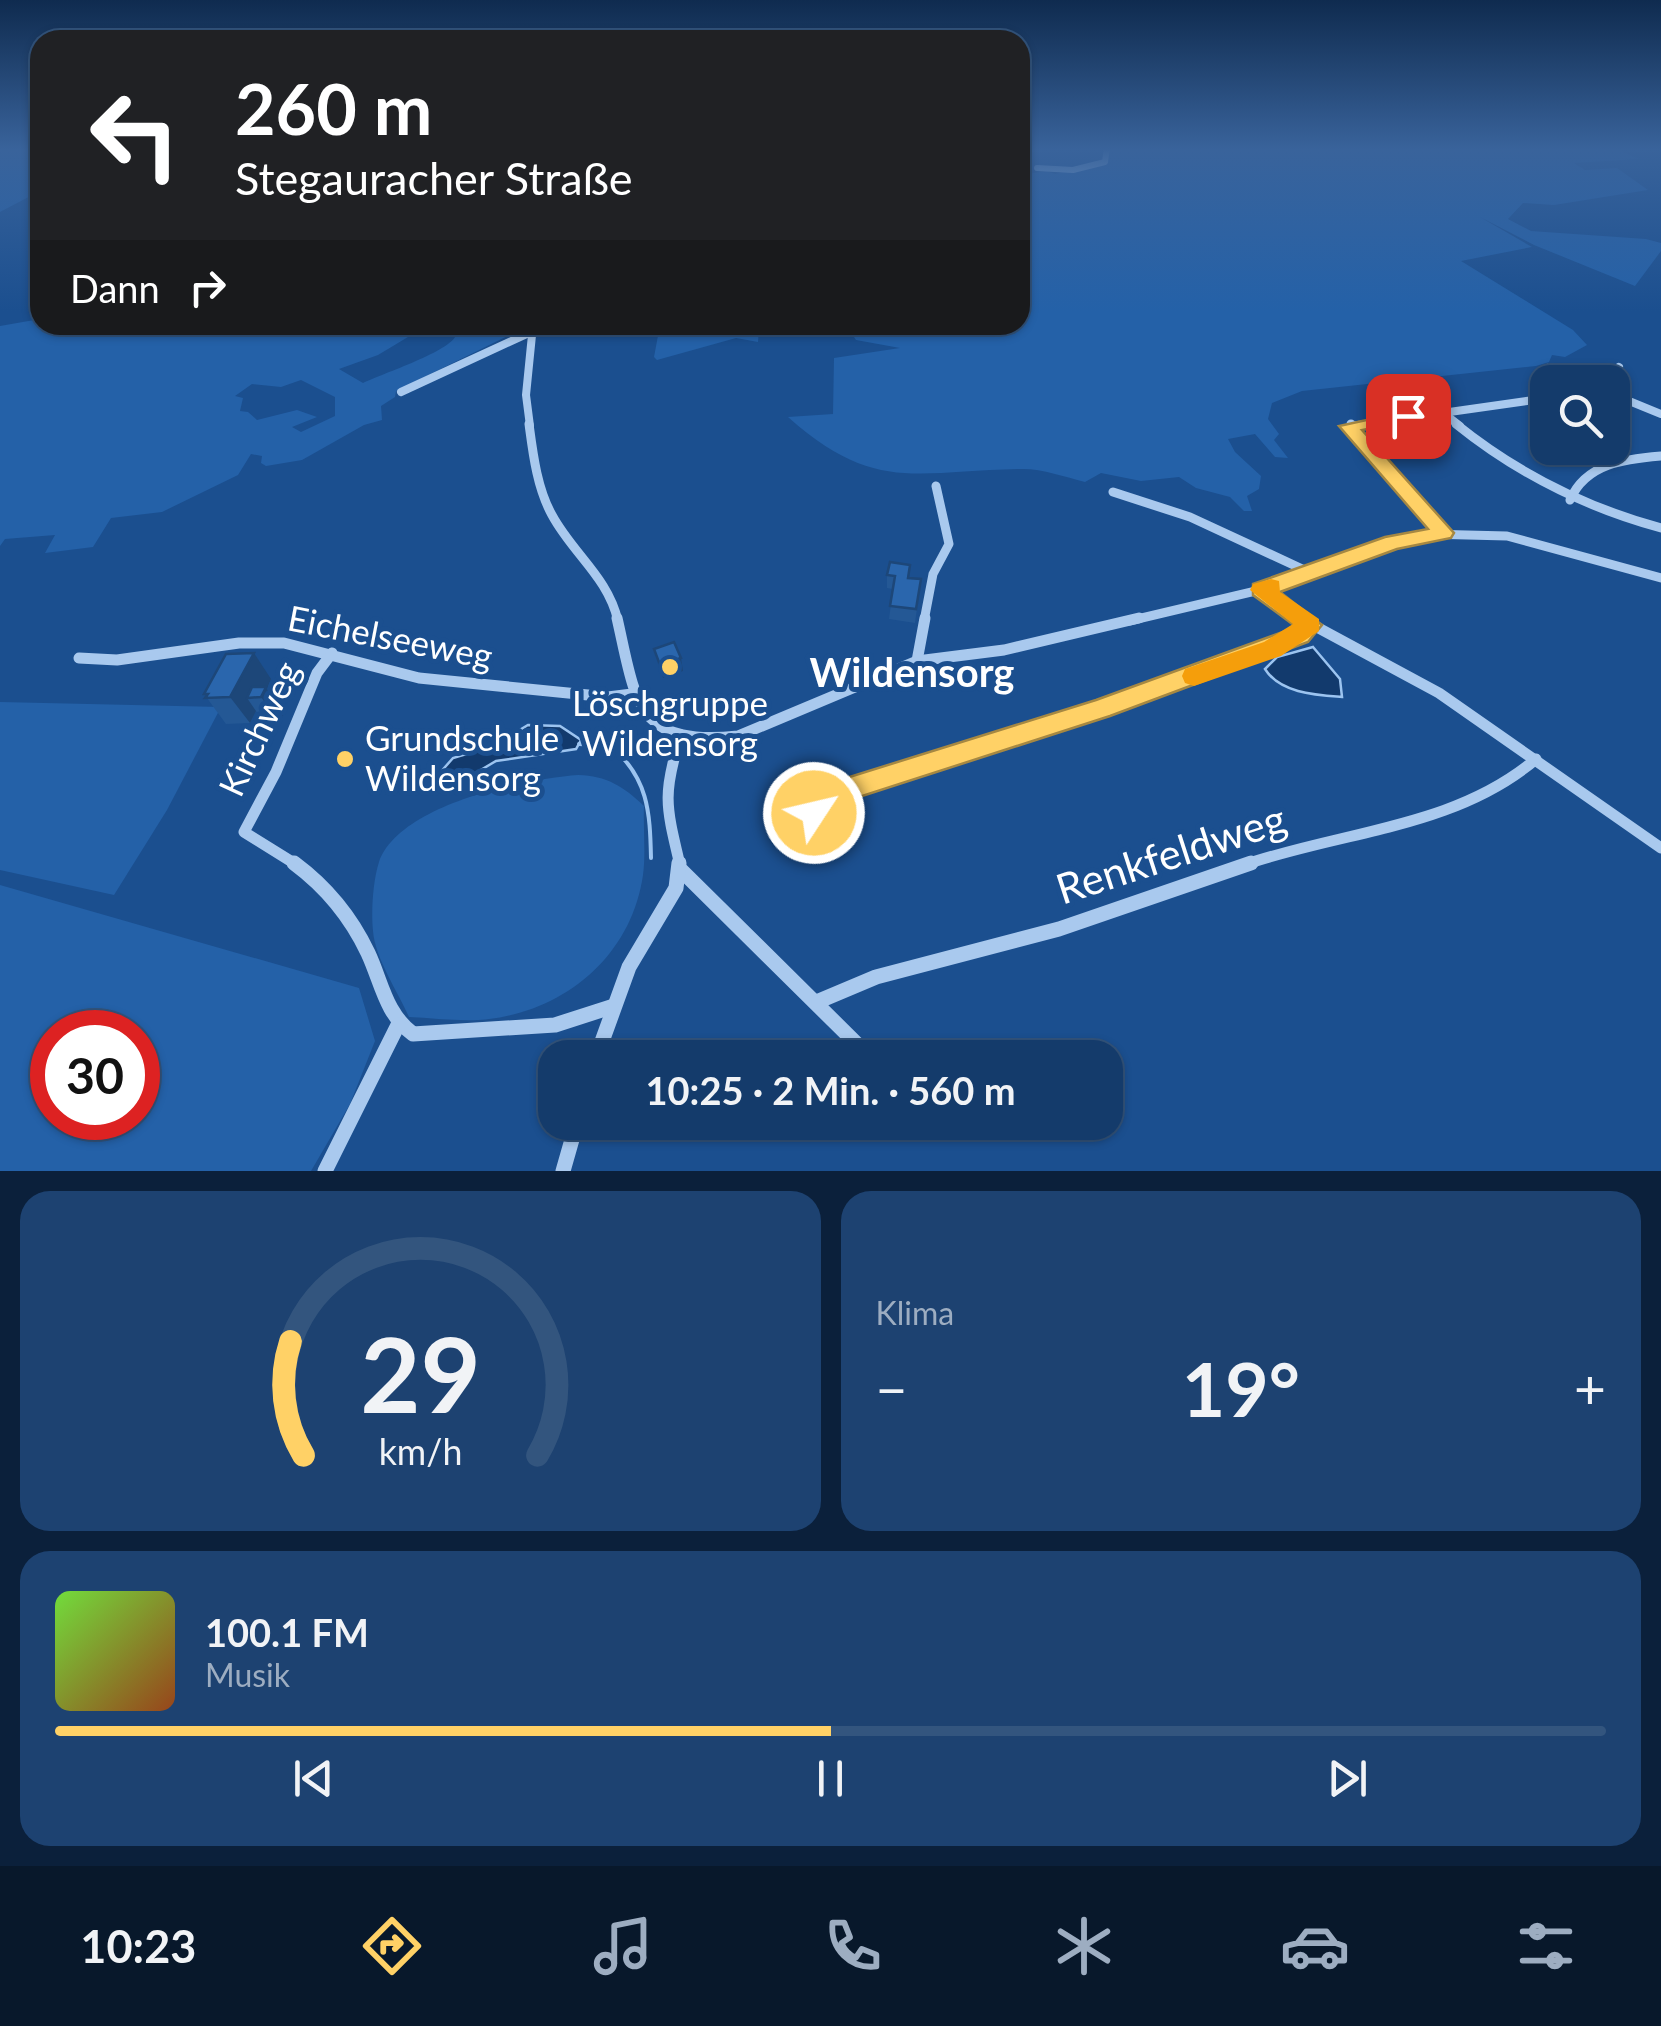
<!DOCTYPE html>
<html lang="de">
<meta charset="utf-8">
<style>
body{margin:0;font-family:Lato,sans-serif;background:#1d4271;color:#f1f3f6;height:100vh;display:flex;flex-direction:column;font-size:38px;white-space:nowrap}
*{box-sizing:border-box;margin:0}
p{font-size:32px;color:#9dadc1}
.icon{flex:none;width:55px;height:55px;fill:none;stroke:currentColor;stroke-width:2;stroke-linecap:round;stroke-linejoin:round}
.map{position:relative;height:1171px;overflow:hidden}
.side{display:flex;flex-direction:column;gap:20px;padding:20px;background:#0b203b;flex:1}
.side>*{flex:none}
.banner{position:absolute;left:30px;top:30px;width:1000px;height:305px;border-radius:30px;box-shadow:0 2px 8px #0004,0 0 0 2px #33557e;background:#202124;color:#fff;overflow:hidden}
.fabs{position:absolute;left:1530px;top:365px;display:grid;gap:20px}
.fabs a{display:grid;place-items:center;width:100px;height:100px;border-radius:20px;background:#143b6b;box-shadow:0 2px 8px #0004,0 0 0 2px #33557e;font-size:50px}
.speed{position:absolute;left:30px;top:1010px;display:flex;gap:20px;font-size:50px;font-weight:700;text-align:center}
.speed>*{display:grid;place-content:center;width:130px;height:130px;border-radius:50%;background:#143b6b;box-shadow:0 2px 8px #0004,0 0 0 2px #33557e;line-height:1}
.speed .limit{border:15px solid #d22;background:#fff;color:#111}
.pin{position:absolute;display:grid;place-items:center;width:85px;height:85px;color:#fff;margin:-42px;border-radius:20px;box-shadow:0 5px 15px #0006}
.me{position:absolute;width:110px;margin:-55px;rotate:55deg;stroke-linejoin:round;filter:drop-shadow(0 0 8px #0008)}
.turn{display:flex;align-items:center;gap:35px;height:210px;padding:0 40px;font-size:45px}
.turn .icon{width:130px;height:130px;stroke-width:2.5}
.turn b{display:block;font-size:70px;line-height:85px}
.then{display:flex;align-items:center;height:95px;padding:0 40px;background:#0003;gap:20px;font-size:38px}
.big{font-size:75px;font-weight:700;line-height:1.1}
.side .tile{flex:1;display:flex;flex-direction:column;justify-content:center;gap:15px;min-width:0;padding:0 35px;border-radius:30px;background:#1d4271}
.side .dial{align-items:center;gap:0}
.dial svg{height:260px;overflow:visible;fill:none;stroke:#33557e;stroke-width:7;stroke-linecap:round;text-anchor:middle}
.dial text{fill:#f1f3f6;stroke:none}
.song{display:flex;align-items:center;gap:30px}
.cover{width:120px;height:120px;border-radius:15px;background:linear-gradient(135deg,hsl(100 70% 55%),hsl(20 70% 35%))}
.played{height:10px;border-radius:5px;background:linear-gradient(90deg,#ffd166 50%,#33557e 50%)}
.keys{display:flex;justify-content:space-around;direction:ltr}
.heat{display:flex;justify-content:space-between;align-items:center;font-size:55px;direction:ltr}
.side .tiles{flex:1;display:grid;gap:20px;grid-template-columns:1fr 1fr}
.tile:last-child{grid-column:span 2}
.trip{position:absolute;left:538px;top:1040px;width:585px;height:100px;border-radius:30px;background:#143b6b;box-shadow:0 2px 8px #0004,0 0 0 2px #33557e;font-weight:700;line-height:100px;text-align:center}
.dock{display:flex;height:160px;justify-content:space-around;align-items:center;background:#08182b;color:#9dadc1}
.dock .icon{width:70px;height:70px}
.dock .active{color:#ffd166}
.dock b{font-size:45px;color:#f1f3f6}
.map>svg:first-child{display:block}
.green{fill:#2461a8;fill-rule:evenodd}
.water{fill:#123a6d;stroke:#9cc4f0;stroke-width:2.5}
.lines{fill:none;stroke-linecap:round;stroke-linejoin:round}
.stream{stroke:#9cc4f0;stroke-width:4}
.street-far4{stroke:#a9c9ee;stroke-width:6}
.street-far3{stroke:#a9c9ee;stroke-width:8}
.street-far2{stroke:#a9c9ee;stroke-width:9}
.street-far1{stroke:#a9c9ee;stroke-width:11}
.street{stroke:#a9c9ee;stroke-width:15}
.wall{fill:#245895}
.shaded-wall{fill:#1d4779}
.building{fill:#2a66ad;stroke:#1d4779;stroke-width:2.5}
.route{fill:#ffd166;stroke:#a68842;stroke-width:2.5}
.slow{fill:#f59e0b}
.poi-dot{fill:#ffd166;stroke:#1b4f8f;stroke-width:4}
.labels{text-anchor:middle;stroke-width:10;stroke-linejoin:round;paint-order:stroke}
.street-label{font-size:35px;fill:#fff;stroke:#1b4f8f}
.poi-label{font-size:35px;fill:#fff;stroke:#1b4f8f}
.quarter-label{font-size:40px;font-weight:bold;fill:#fff;stroke:#1b4f8f}
.near-street-label{font-size:42px;fill:#fff;stroke:#1b4f8f}
</style>
<div class="map">
<svg width="1661" height="1171" viewBox="0 0 1661 1171">
<rect width="100%" height="100%" fill="#1b4f8f"/>
<g class="green">
<polygon points="0,148 40,148 40,191 0,212"/>
<path d="M1109,148H1614L1639,159L1574,163L1585,170L1617,168L1648,190L1554,205L1523,203L1508,219L1531,231L1646,239L1661,243V251L1635,286L1534,245L1480,217L1532,247L1461,261L1573,330L1587,345L1565,357L1552,355L1549,362L1536,366L1302,391L1272,403L1268,419L1279,434L1274,440L1288,458L1275,457L1255,434L1228,439L1235,452L1261,476L1259,489L1247,496L1252,511H1244L1230,497L1196,488L1179,477L1141,481L1101,473L1085,482C1065,477 1043,469 1023,469C917,470 876,495 788,417L833,414L834,358L900,348L856,340L846,325H1020V175L1047,171L1055,174L1108,161Z"/>
<path d="M40,319V325H428L378,355L339,369L363,383C384,373 451,351 456,335L474,336L487,325H530L396,391L395,397L381,406L382,420L364,425L302,460L266,466L261,463L262,456L251,454L238,475L162,512L111,518L93,547L45,553L55,535L5,539L0,546V326ZM301,380L335,397V416L301,432L292,427L317,417L297,410L257,420L248,412L240,411L243,398L235,396L252,384L281,387Z"/>
<polygon points="660,325 776,325 759,329 758,342 736,338 657,360 654,357"/>
<polygon points="0,702 221,707 167,810 114,895 0,870"/>
<path d="M578,775C607,776 623,786 644,806C643,829 646,853 643,875C631,959 560,1015 478,1020C455,1021 431,1018 409,1017C398,992 375,958 373,931C371,912 373,880 379,862C400,804 525,779 578,775Z"/>
<path d="M0,885L359,988L375,1041L350,1104L311,1171H0ZM52,1032H138V1118H52Z"/>
</g>
<g class="water">
<path d="M1313,647L1340,679L1342,697C1315,695 1280,693 1265,669L1277,657Z"/>
<polygon points="528,725 560,726 581,740 576,749 496,761 457,784 438,775 453,758 493,746"/>
</g>
<g class="lines">
<path class="stream" d="M579,744L611,746C648,778 650,811 651,858"/>
<polyline class="street-far4" points="1037,168 1073,170 1105,162 1107,148"/>
<g class="street-far3">
<polyline points="1548,368 1583,382"/>
<polyline points="1611,382 1619,367"/>
<polyline points="401,392 533,331"/>
<polyline points="1612,394 1661,414"/>
<polyline points="1442,412 1460,426"/>
<polyline points="530,426 526,395 533,325"/>
<polyline points="1351,426 1548,398"/>
</g>
<g class="street-far2">
<path d="M529,424C533,454 537,488 552,515C573,554 608,577 618,621"/>
<polyline points="1351,424 1351,431 1443,533"/>
<path d="M1456,424C1518,474 1584,507 1661,528"/>
<polyline points="1113,492 1190,517 1313,574"/>
<path d="M1570,500C1586,463 1625,459 1661,456"/>
<polyline points="1261,590 1305,621"/>
<polyline points="924,621 933,574 949,544 936,486"/>
<polyline points="1129,621 1289,583 1393,542 1427,534 1507,536 1661,578"/>
</g>
<g class="street-far1">
<path d="M617,618C636,701 635,747 738,736L917,661L1004,650L1139,618"/>
<polyline points="1300,618 1439,693 1661,848"/>
<polyline points="79,658 117,660 239,643 284,643 419,678 608,697 632,694"/>
<polyline points="917,661 925,618"/>
<polyline points="844,790 839,818 817,817 814,805 826,795 1272,649 1310,625"/>
<polyline points="297,865 244,832 276,772 317,673 332,653"/>
<path d="M680,865C666,806 662,794 681,735"/>
<path d="M1244,865C1342,831 1455,828 1536,759"/>
</g>
<g class="street">
<path d="M294,863C325,886 351,917 368,953C382,983 385,1013 413,1034L555,1025L611,1007"/>
<polyline points="681,870 871,1058"/>
<polyline points="819,1001 876,977 1059,929 1251,863"/>
<polyline points="596,1058 629,967 676,888 679,863"/>
<polyline points="325,1171 398,1025"/>
<polyline points="563,1171 577,1122"/>
</g>
</g>
<g class="wall">
<polygon points="887,575 909,578 919,593 915,623 889,619 893,589 887,588"/>
<polygon points="271,679 267,689 284,713 279,723 266,724 256,711 250,723 226,724 204,694"/>
</g>
<g class="shaded-wall">
<polygon points="254,653 271,679 267,689 284,713 279,723 261,697 247,698 256,711 250,723 230,697"/>
<polygon points="681,658 683,671 663,678 660,665"/>
</g>
<g class="building">
<polygon points="890,562 910,565 908,578 921,579 916,609 890,606 895,576 887,575"/>
<polygon points="674,642 681,658 660,665 654,649"/>
<polygon points="254,653 230,697 205,698 208,694 204,694 226,654"/>
<polygon points="252,687 266,687 261,697 247,698"/>
</g>
<linearGradient id="sky" x2="0" y2="1"><stop stop-color="#0f2b4f"/><stop offset="0.48" stop-color="#39639b"/><stop offset="1" stop-color="#39639b" stop-opacity="0"/></linearGradient>
<rect width="1661" height="311" fill="url(#sky)"/>
<polygon class="route" points="1408,411 1415,412 1415,420 1362,430 1454,533 1451,538 1397,549 1280,592 1322,625 1308,642 1110,716 831,806 824,822 814,826 804,822 800,813 811,789 1096,700 1291,629 1295,626 1253,595 1253,584 1385,537 1428,529 1339,426"/>
<polygon class="slow" points="1271,579 1279,581 1280,592 1319,619 1319,631 1281,656 1194,686 1185,683 1182,676 1185,669 1264,642 1293,624 1250,590 1253,584"/>
<g class="poi-dot">
<circle cx="670" cy="667" r="10"/>
<circle cx="345" cy="759" r="10"/>
</g>
<g class="labels">
<g class="street-label">
<text transform="translate(390 638) rotate(11)" y="12">Eichelseeweg</text>
<text transform="translate(260 729) rotate(-65)" y="12">Kirchweg</text>
</g>
<g class="poi-label">
<text x="670" y="716">Löschgruppe<tspan x="670" dy="40">Wildensorg</tspan></text>
<text x="365" y="751" text-anchor="start">Grundschule<tspan x="365" dy="40">Wildensorg</tspan></text>
</g>
<g class="quarter-label">
<text x="912" y="687">Wildensorg</text>
</g>
<g class="near-street-label">
<text transform="translate(1171 854) rotate(-18)" y="15">Renkfeldweg</text>
</g>
</g>
</svg>
<div class="fabs">
<a><svg class="icon" aria-label="search" viewBox="0 0 24 24"><circle cx="10" cy="10" r="6"/><path d="M15 15l6 6"/></svg></a>
</div>
<div class="speed"><div class="limit">30</div></div>
<div class="pin" style="left:1408px;top:416px;background:#d93025"><svg class="icon" aria-label="arrive" viewBox="0 0 24 24"><path d="M6 21V4h12l-3 4 3 4H6"/></svg></div>
<svg class="me" style="left:814px;top:813px" viewBox="-20 -20 40 40"><circle r="17" fill="#ffd166" stroke="#fff" stroke-width="3"/><path d="M0-11L8 9 0 5-8 9z" fill="#fff"/></svg>
<div class="trip">10:25 · 2 Min. · 560 m</div>
<div class="banner">
<div class="turn"><svg class="icon" aria-label="left" viewBox="0 0 24 24"><path d="M17 20v-9H6M10 6l-5 5 5 5"/></svg><div><b>260 m</b>Stegauracher Straße</div></div>
<div class="then">Dann<svg class="icon" aria-label="right" viewBox="0 0 24 24"><path d="M7 20v-9h11M14 6l5 5-5 5"/></svg></div>
</div>
</div>
<section class="side">
<div class="tiles">
<div class="tile dial"><svg viewBox="0 0 100 80">
<path d="M14 69A42 42 0 1 1 86 69"/>
<path d="M14 69A42 42 0 0 1 10 34" stroke="#ffd166"/>
<text x="50" y="56" font-size="32" font-weight="700">29</text>
<text x="50" y="72" font-size="11">km/h</text>
</svg></div>
<div class="tile"><p>Klima</p>
<div class="heat"><a>−</a><b class="big">19°</b><a>+</a></div>
</div>
<div class="tile">
<div class="song"><i class="cover"></i><div><b>100.1 FM</b><p>Musik</p></div></div>
<div class="played"></div>
<div class="keys"><svg class="icon" aria-label="previous" viewBox="0 0 24 24"><path d="M18 5L8 12l10 7zM5 5v14"/></svg><svg class="icon" aria-label="pause" viewBox="0 0 24 24"><path d="M8 5v14M16 5v14"/></svg><svg class="icon" aria-label="next" viewBox="0 0 24 24"><path d="M6 5l10 7-10 7zM19 5v14"/></svg></div>
</div>
</div>
</section>
<nav class="dock">
<b>10:23</b>
<svg class="icon active" aria-label="directions" viewBox="0 0 24 24"><path d="M12 3l9 9-9 9-9-9zM9 14v-3h6M13 9l2 2-2 2"/></svg>
<svg class="icon" aria-label="music" viewBox="0 0 24 24"><path d="M9 18V5l10-2v13"/><circle cx="6" cy="18" r="3"/><circle cx="16" cy="16" r="3"/></svg>
<svg class="icon" aria-label="phone" viewBox="0 0 24 24"><path d="M5 4h4l2 5-3 2q2 4 5 5l2-3 5 2v4C11 20 4 13 5 4z"/></svg>
<svg class="icon" aria-label="climate" viewBox="0 0 24 24"><path d="M12 3v18M4 7l16 10M4 17L20 7"/></svg>
<svg class="icon" aria-label="car" viewBox="0 0 24 24"><path d="M5 17H2v-5l4-1 3-4h7l3 4 3 1v5h-3M9 17h6M6 11h13"/><circle cx="7" cy="17" r="2"/><circle cx="17" cy="17" r="2"/></svg>
<svg class="icon" aria-label="filters" viewBox="0 0 24 24"><path d="M4 7h16M4 17h16"/><circle cx="9" cy="7" r="2"/><circle cx="15" cy="17" r="2"/></svg>
</nav>
